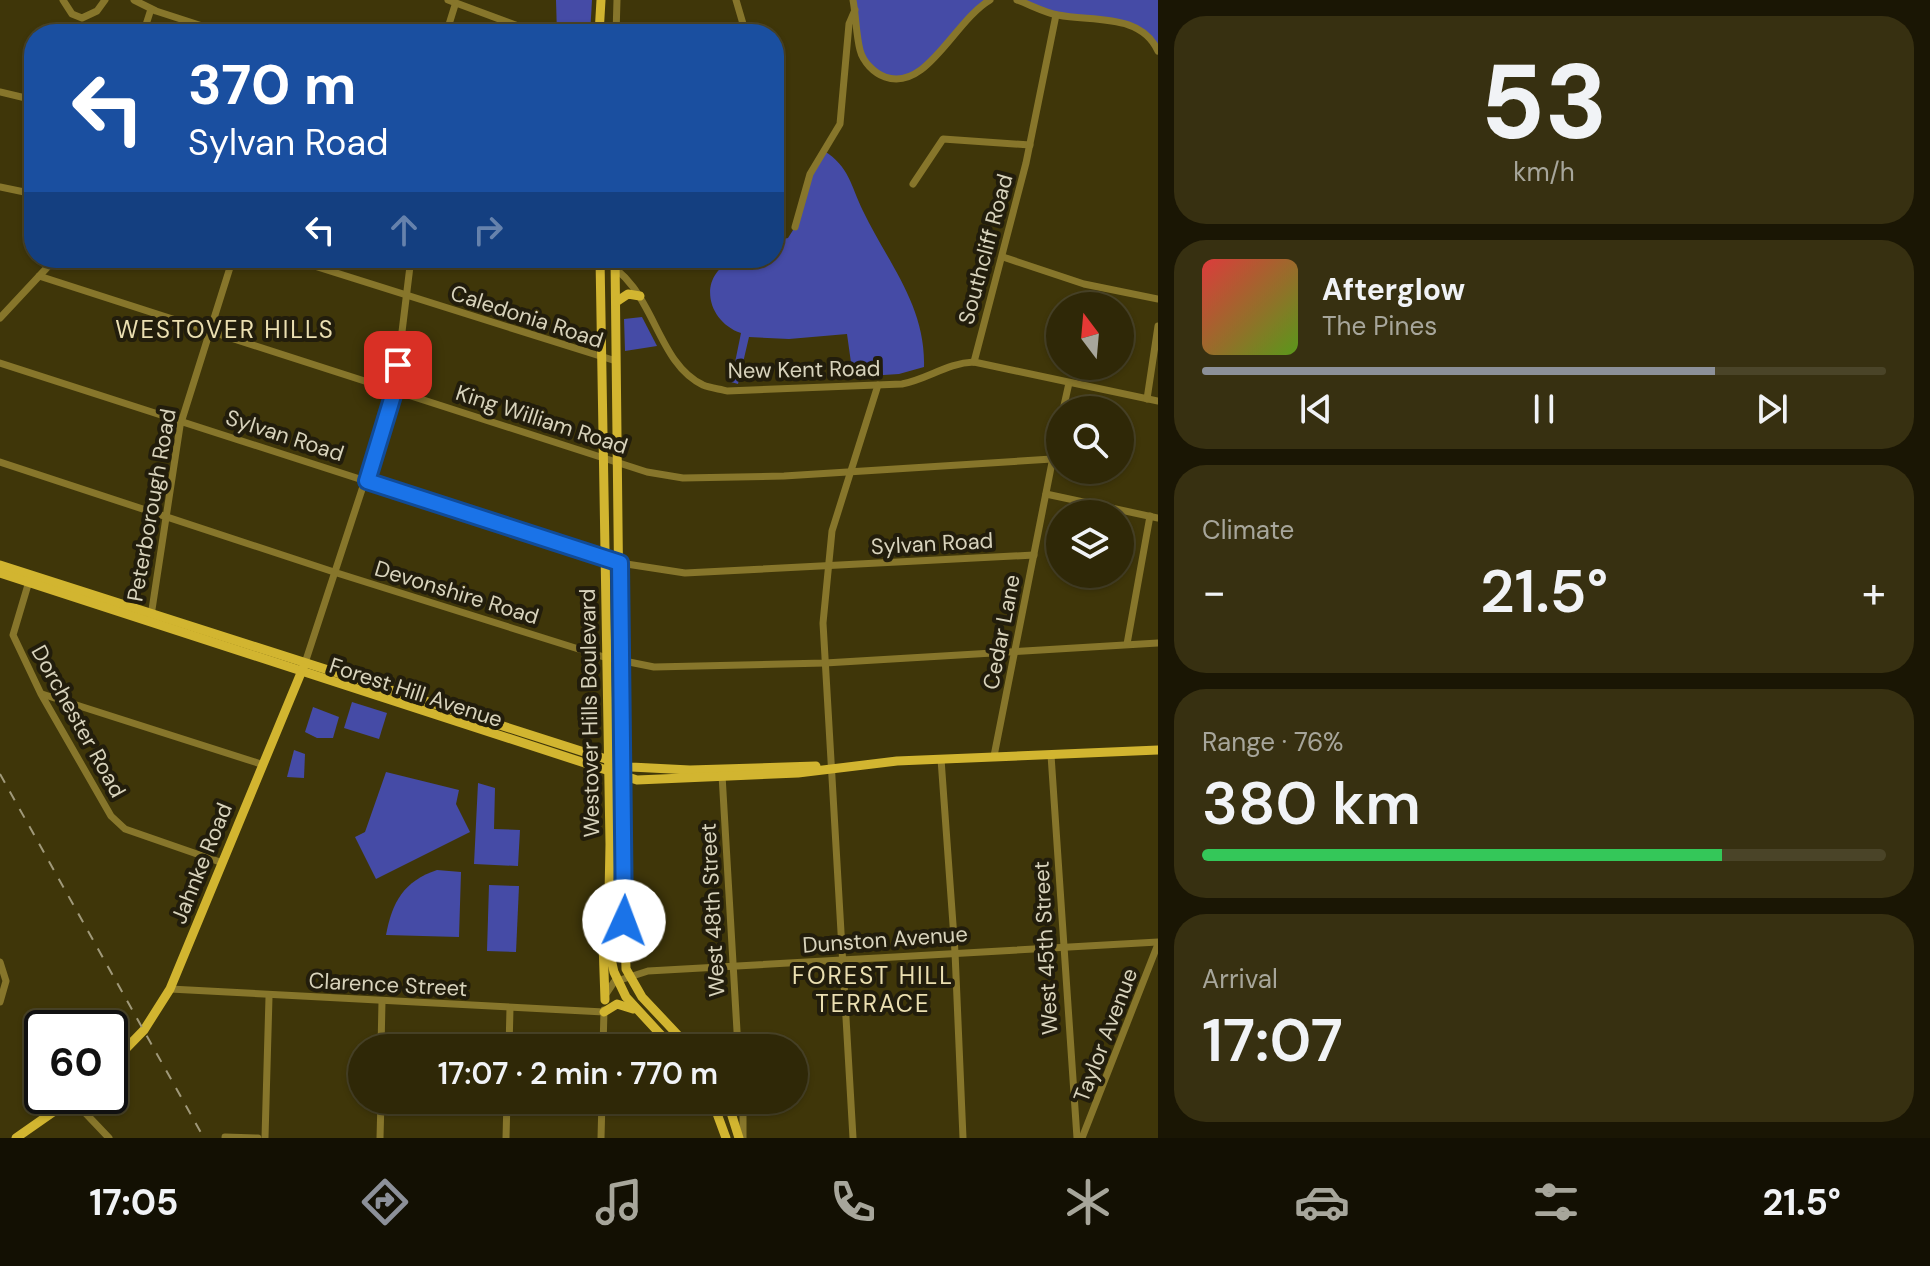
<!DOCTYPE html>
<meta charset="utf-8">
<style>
body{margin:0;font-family:"DM Sans",sans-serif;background:#373011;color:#f1f3f6;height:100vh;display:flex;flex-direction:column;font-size:30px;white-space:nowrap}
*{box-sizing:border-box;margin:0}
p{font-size:26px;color:#a7a69b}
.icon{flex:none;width:44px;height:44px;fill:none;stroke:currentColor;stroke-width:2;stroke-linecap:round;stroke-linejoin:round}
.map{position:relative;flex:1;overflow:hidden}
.side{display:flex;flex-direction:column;gap:16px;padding:16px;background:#1a1604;width:772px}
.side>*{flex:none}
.banner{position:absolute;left:24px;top:24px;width:760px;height:244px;border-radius:32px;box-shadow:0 2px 6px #0004,0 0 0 2px #4a4428;background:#1a4fa0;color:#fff;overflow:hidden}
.needle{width:52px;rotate:344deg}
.fabs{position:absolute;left:1046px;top:292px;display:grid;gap:16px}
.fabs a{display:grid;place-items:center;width:88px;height:88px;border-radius:50%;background:#2f2807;box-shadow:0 2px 6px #0004,0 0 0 2px #4a4428;font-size:40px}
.speed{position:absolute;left:24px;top:1010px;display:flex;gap:16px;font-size:40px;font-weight:700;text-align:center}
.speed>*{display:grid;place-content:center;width:104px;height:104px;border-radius:50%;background:#2f2807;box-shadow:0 2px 6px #0004,0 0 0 2px #4a4428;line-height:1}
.speed .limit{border:4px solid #111;border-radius:12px;background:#fff;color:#111}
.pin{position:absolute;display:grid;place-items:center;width:68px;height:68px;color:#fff;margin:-34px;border-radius:16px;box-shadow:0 4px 12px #0006}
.me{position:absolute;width:88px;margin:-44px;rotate:2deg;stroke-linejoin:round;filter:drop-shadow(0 0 6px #0008)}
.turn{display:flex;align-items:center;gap:28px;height:168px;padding:0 32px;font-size:36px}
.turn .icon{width:104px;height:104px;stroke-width:2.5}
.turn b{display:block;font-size:56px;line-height:68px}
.lanes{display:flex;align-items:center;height:76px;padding:0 32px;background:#0003;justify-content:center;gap:40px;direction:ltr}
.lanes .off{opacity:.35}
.big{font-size:60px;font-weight:600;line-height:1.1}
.side .card{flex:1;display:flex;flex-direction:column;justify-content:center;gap:12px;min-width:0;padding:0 28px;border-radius:32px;background:#373011}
.side .dial{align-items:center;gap:0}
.dial b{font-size:104px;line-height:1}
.song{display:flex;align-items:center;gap:24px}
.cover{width:96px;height:96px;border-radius:12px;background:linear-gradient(135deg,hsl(0 70% 55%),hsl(90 70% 35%))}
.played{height:8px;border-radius:4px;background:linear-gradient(90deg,#8c9099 75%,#4a4428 75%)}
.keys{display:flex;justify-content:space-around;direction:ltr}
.heat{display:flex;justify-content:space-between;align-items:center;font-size:44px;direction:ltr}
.charge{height:12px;border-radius:6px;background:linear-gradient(90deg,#34c759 76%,#4a4428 0)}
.trip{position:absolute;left:348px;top:1034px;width:460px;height:80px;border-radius:40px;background:#2f2807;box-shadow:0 2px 6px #0004,0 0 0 2px #4a4428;font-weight:600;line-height:80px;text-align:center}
.tabs{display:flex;height:128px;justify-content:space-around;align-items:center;background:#131003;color:#a7a69b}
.tabs .icon{width:56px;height:56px}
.tabs .active{color:#8c9099}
.tabs b{font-size:36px;color:#f1f3f6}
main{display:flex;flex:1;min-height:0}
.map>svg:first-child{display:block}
.green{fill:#454ba6}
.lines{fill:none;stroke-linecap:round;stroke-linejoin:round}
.minor{stroke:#87762b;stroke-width:7}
.major{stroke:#d2b530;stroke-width:9}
.rail{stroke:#a0997a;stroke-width:2;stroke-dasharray:10 10;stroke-linecap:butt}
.route-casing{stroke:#114b97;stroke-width:20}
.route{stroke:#1a73e8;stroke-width:14}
.labels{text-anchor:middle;stroke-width:8;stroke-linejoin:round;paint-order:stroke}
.street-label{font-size:22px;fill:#d8d3bc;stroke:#221d0c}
.neighbourhood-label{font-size:24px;letter-spacing:2px;fill:#ebdfb1;stroke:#221d0c}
</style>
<main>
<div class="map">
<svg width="1158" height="1138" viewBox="0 0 1158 1138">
<rect width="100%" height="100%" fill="#3f3609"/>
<g class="green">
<polygon points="556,0 592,0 590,34 557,34"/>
<polygon points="853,0 990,0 912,78 880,75 860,51"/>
<path d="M1017,0H1158V51C1141,13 1093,22 1058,15C1045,13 1031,5 1017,0Z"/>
<path d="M824,151C849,166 851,186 863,211C888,263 926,306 924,367L899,374L853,377L847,334L789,339L749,337L738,384L731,382L741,333C706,321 696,274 736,259C747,256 762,258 774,258V241L788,238L795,227L800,198Z"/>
<polygon points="642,317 657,346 625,351 624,319"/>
<polygon points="352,702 387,713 379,739 344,728"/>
<polygon points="313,707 339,717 333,738 317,738 305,732"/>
<polygon points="294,750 305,754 304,778 287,777"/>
<polygon points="386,772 459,790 456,804 470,832 376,879 355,837 365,832"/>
<polygon points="478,783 495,788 494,829 520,830 518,866 474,864"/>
<path d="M437,870L461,872L459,937L386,935C392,902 404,881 437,870Z"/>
<polygon points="489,885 519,886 516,952 487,951"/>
</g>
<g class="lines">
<g class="minor">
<polyline points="63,0 72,14 82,18 97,11 105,0"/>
<polyline points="134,0 156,11 227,34"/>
<polyline points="448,0 540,34"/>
<polyline points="736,0 746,34"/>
<path d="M853,0C856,16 856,34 860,50C863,62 874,73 885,77C927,92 954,21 990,0"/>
<path d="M1017,0C1031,5 1045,13 1058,15C1093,22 1141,13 1158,51"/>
<polyline points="143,34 151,9"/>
<polyline points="446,34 455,5"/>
<polyline points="616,34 617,0"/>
<polyline points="0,92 34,100"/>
<polyline points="913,184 943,139 1030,145"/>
<polyline points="0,187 34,194"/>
<polyline points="795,227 810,174 840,124 849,24 855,10"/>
<polyline points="1003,257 1084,284 1158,299"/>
<polyline points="289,258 616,361"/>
<path d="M599,259C655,283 654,362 703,385C710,388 720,389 727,391L902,384C928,379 947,363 974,362L1158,401"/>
<polyline points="39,276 647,472 683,478 784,476 1052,459"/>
<polyline points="0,318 56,258"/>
<polyline points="974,362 1026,163 1056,15"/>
<polyline points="0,363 620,563 685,573 1034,555"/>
<polyline points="1147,399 1158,326"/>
<polyline points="1063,410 1069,383"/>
<polyline points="0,462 337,573 604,657 654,667 825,663 1158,643"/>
<polyline points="1046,494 1158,518"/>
<polyline points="30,578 13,635 41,694 111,816 125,829 220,862"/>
<polyline points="151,616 180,426 233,258"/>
<polyline points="1127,644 1150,516"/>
<polyline points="305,663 395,389 411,258"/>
<polyline points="42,694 261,764"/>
<polyline points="1051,755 1077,1138"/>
<polyline points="994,756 1060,422"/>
<polyline points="941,759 955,952 963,1138"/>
<polyline points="722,775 738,1048"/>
<polyline points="0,962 6,981 0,1002"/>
<polyline points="170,989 604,1012"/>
<polyline points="606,994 614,982 648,971 1158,942"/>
<polyline points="381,1048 382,1001"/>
<polyline points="509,1048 510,1008"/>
<polyline points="603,1048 604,1010"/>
<polyline points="72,1099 109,1138"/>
<polyline points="225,1137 258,1138"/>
<polyline points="265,1138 269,997"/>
<polyline points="380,1138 381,1100"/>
<polyline points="506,1138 507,1100"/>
<polyline points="601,1138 602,1100"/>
<polyline points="743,1138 743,1100"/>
<polyline points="853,1138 823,623 832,531 878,385"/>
<polyline points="1082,1138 1158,944"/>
</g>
<g class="major">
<polyline points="599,34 601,0"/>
<polyline points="600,258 610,844 608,946 614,972 626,997 673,1048"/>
<polyline points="615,258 621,790 626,969 642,997 690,1048"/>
<polyline points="616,302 628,294 640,296"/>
<polyline points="0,565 631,767 690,770 816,766"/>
<polyline points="0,573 637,780 798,773 897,761 1158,750"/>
<polyline points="603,943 605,1000"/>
<polyline points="604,1012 617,1004 633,1009"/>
<polyline points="110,1065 144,1030 170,989 303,668"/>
<polyline points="712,1100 726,1138"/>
<polyline points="727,1100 739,1138"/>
<polyline points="16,1138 76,1096"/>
</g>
<polyline class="rail" points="0,774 204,1138"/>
</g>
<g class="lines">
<defs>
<polyline id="route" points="398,365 395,389 367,481 620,563 624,921"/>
</defs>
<use href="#route" class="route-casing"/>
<use href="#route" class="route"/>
</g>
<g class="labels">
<g class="street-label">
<text transform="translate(985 249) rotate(-75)" y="8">Southcliff Road</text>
<text transform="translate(527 316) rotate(18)" y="8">Caledonia Road</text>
<text transform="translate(804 369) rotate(-1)" y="8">New Kent Road</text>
<text transform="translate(542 419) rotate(18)" y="8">King William Road</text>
<text transform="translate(285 435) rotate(18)" y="8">Sylvan Road</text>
<text transform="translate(151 505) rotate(-80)" y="8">Peterborough Road</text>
<text transform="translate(932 543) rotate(-3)" y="8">Sylvan Road</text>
<text transform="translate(457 592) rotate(17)" y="8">Devonshire Road</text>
<text transform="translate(1001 632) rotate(-79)" y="8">Cedar Lane</text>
<text transform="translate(416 692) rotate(18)" y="8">Forest Hill Avenue</text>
<text transform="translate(589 713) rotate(-91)" y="8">Westover Hills Boulevard</text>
<text transform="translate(79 721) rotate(61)" y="8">Dorchester Road</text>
<text transform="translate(201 863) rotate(-68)" y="8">Jahnke Road</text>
<text transform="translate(712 910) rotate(-93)" y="8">West 48th Street</text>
<text transform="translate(885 939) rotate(-4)" y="8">Dunston Avenue</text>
<text transform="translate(1045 948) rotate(-93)" y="8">West 45th Street</text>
<text transform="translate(388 984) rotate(3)" y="8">Clarence Street</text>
<text transform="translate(1105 1035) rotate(-69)" y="8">Taylor Avenue</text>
</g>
<g class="neighbourhood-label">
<text x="225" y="338">WESTOVER HILLS</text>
<text x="873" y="984">FOREST HILL<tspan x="873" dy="28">TERRACE</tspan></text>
</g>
</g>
</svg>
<div class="fabs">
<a><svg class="needle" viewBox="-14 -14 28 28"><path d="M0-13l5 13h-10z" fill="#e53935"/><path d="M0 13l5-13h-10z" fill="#a7a69b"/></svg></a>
<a><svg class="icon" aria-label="search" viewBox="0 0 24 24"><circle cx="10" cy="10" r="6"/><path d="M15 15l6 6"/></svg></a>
<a><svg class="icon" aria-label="layers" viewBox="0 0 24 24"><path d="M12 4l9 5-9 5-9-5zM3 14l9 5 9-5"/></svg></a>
</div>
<div class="speed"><div class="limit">60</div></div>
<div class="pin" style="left:398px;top:365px;background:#d93025"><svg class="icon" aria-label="arrive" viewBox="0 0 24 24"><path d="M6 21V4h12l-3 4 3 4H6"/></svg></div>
<svg class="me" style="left:624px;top:921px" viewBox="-20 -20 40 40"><circle r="19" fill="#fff"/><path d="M0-13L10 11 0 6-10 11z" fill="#1a73e8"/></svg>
<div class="trip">17:07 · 2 min · 770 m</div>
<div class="banner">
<div class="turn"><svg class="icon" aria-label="left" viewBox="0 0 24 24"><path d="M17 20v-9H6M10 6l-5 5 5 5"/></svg><div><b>370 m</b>Sylvan Road</div></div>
<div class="lanes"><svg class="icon" aria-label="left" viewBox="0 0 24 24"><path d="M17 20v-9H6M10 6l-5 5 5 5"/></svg><svg class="icon off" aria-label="ahead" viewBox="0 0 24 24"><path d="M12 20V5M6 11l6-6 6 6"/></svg><svg class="icon off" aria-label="right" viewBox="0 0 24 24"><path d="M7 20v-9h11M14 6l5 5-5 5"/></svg></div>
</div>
</div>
<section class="side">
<div class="card dial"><b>53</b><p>km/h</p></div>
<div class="card">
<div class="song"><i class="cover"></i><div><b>Afterglow</b><p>The Pines</p></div></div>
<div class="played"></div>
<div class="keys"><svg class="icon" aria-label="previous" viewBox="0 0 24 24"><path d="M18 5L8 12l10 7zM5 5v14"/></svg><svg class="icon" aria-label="pause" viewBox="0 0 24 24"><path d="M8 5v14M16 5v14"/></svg><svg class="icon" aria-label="next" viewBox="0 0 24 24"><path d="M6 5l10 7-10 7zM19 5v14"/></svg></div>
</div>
<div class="card"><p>Climate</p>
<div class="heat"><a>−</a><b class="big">21.5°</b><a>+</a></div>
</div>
<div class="card"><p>Range · 76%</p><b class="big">380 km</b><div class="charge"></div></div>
<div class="card"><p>Arrival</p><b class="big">17:07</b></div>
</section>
</main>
<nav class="tabs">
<b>17:05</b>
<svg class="icon active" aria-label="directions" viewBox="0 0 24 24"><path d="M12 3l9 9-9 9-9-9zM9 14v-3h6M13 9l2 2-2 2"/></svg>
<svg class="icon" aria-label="music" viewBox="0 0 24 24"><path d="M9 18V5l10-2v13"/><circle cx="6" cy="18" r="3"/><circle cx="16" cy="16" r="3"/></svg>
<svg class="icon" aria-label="phone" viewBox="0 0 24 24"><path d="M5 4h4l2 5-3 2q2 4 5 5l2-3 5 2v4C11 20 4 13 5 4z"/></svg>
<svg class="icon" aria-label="climate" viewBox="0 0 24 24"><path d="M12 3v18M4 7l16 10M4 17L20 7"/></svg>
<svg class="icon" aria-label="car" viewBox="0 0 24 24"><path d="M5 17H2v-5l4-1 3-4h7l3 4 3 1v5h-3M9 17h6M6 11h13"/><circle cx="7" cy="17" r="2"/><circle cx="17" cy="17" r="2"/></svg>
<svg class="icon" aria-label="filters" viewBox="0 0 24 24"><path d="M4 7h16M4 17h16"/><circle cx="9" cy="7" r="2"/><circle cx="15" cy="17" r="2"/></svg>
<b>21.5°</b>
</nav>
